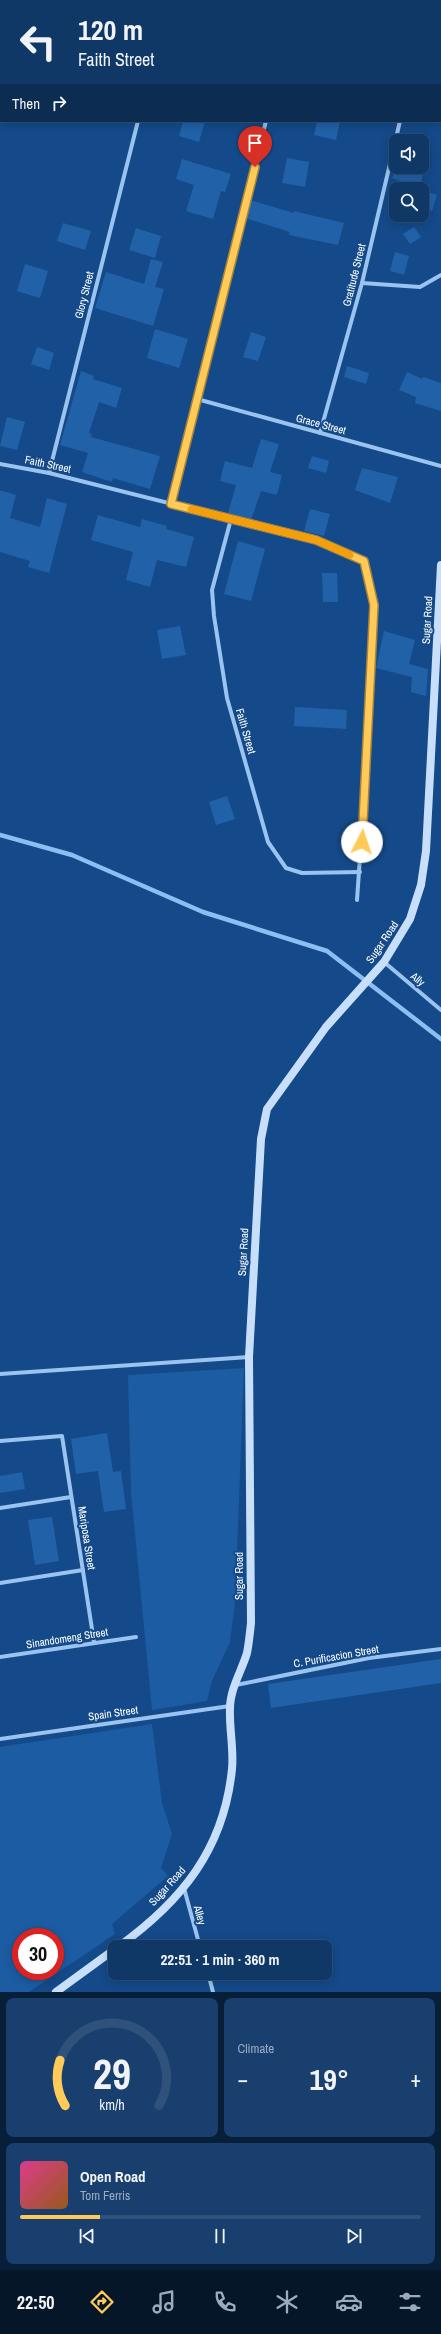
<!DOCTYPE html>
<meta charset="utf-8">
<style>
body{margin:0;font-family:"Archivo Narrow",sans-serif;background:#183f6d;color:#f1f3f6;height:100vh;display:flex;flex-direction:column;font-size:15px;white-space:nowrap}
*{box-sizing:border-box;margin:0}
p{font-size:13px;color:#9bacc0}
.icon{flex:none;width:22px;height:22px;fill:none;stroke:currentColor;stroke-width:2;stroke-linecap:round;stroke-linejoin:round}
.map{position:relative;height:1992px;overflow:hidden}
.side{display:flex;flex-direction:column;gap:6px;padding:6px;background:#081f39;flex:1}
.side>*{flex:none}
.guide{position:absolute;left:0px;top:0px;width:441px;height:122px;box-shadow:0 2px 10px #0003,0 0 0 1px #2f527b;background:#0f3867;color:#f1f3f6;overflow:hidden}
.fabs{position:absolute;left:389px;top:134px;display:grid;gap:8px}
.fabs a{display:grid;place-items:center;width:40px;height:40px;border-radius:8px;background:#0f3867;box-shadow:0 2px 10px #0003,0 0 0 1px #2f527b;font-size:20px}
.speed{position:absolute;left:12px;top:1928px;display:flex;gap:8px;font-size:20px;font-weight:700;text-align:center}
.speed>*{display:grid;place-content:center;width:52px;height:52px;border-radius:50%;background:#0f3867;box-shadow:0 2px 10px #0003,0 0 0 1px #2f527b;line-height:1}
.speed .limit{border:6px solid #d22;background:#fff;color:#111}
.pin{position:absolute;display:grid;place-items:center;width:34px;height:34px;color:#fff;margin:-41px -17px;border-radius:50% 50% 50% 0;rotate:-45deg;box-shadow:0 0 4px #0007}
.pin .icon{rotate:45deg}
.me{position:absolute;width:44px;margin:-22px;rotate:4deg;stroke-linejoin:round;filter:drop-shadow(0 0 3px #0008)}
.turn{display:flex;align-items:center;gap:14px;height:84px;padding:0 12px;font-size:18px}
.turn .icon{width:52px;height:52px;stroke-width:2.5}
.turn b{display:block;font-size:28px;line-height:34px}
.then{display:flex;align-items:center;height:38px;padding:0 12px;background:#0003;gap:8px;font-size:15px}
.big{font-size:30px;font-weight:800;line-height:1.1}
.side .widget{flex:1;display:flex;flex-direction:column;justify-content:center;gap:6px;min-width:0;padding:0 14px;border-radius:8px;background:#183f6d}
.side .dial{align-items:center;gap:0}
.dial svg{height:104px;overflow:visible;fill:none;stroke:#2f527b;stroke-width:7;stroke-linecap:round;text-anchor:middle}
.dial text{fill:#f1f3f6;stroke:none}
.song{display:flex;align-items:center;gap:12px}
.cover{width:48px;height:48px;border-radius:6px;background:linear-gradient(135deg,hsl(330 70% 55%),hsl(30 70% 35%))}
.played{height:4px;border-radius:2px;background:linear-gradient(90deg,#ffca58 20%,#2f527b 20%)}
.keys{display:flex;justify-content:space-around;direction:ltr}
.heat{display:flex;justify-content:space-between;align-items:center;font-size:22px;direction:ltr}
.side .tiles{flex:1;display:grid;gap:6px;grid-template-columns:1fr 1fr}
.widget:last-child{grid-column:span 2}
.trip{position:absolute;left:108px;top:1940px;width:224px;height:40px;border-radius:8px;background:#0f3867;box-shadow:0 2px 10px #0003,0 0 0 1px #2f527b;font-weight:800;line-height:40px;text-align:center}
.tabs{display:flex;height:64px;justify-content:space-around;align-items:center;background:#061629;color:#9bacc0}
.tabs .icon{width:28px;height:28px}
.tabs .selected{color:#ffca58}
.tabs b{font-size:18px;color:#f1f3f6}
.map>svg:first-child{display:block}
.green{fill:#1b5ca3;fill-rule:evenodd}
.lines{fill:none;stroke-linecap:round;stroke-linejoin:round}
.stream{stroke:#8bbff3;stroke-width:4.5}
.building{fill:#2161a8}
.minor{stroke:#9ac3f0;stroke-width:4}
.secondary{stroke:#c7dffb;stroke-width:8}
.route-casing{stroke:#a68339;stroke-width:10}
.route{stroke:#ffca58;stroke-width:7}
.slow{stroke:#f59e0b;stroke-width:7}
.labels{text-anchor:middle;stroke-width:4;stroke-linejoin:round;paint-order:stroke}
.street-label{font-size:11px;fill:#fff;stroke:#144a89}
</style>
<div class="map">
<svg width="441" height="1992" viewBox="0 0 441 1992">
<rect width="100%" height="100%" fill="#144a89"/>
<g class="green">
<polygon points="244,1368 235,1604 230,1642 212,1681 207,1701 152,1710 131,1492 128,1375"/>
<path d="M152,1724L162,1803L172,1834L161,1868L168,1876L112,1924L115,1934L29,1992H0V1747ZM21,1937H55V1971H21Z"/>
</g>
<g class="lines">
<g class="stream">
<polyline points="424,0 424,1"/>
<polyline points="440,13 441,14"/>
<polyline points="0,835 72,855 203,912 327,951 441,1039"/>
</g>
</g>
<g class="building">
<polygon points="183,121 205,121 199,142 179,136"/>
<polygon points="317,121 340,121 336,140 314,135"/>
<polygon points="287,158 309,162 305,187 282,183"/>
<polygon points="182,159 231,174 225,192 221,191 213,219 186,211 194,185 176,179"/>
<polygon points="396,167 409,167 424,172 419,187 392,178"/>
<polygon points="422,190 437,195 432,211 422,208"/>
<polygon points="250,200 294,213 294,211 344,223 338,245 289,235 290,232 245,218"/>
<polygon points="63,223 91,231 85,250 57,241"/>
<polygon points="414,227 421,237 410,244 403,234"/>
<polygon points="136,228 161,236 155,258 129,250"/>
<polygon points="395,252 409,256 404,275 390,271"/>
<polygon points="151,259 163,262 155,287 164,289 153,326 95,308 106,272 144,284"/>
<polygon points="25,264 48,271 40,298 17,291"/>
<polygon points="155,329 188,339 179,368 147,358"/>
<polygon points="251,332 266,337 258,361 243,357"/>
<polygon points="37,347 54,353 49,370 31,364"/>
<polygon points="347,366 369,373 366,384 344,377"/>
<polygon points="81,371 94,376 93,379 122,388 116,408 99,402 89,433 92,434 91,437 160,456 150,489 113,478 112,482 82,472 88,453 60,445"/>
<polygon points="407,372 422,379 423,377 441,383 441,411 415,403 416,397 399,390"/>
<polygon points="7,417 25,422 17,450 0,446"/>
<polygon points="261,439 279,444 270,472 282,475 277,495 261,491 251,520 228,513 236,485 220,481 225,461 252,468"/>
<polygon points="312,456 329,461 326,473 308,468"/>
<polygon points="362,468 398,477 390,503 355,490"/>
<polygon points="0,490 16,495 10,518 40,527 47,498 67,504 49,573 28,567 30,561 0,552"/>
<polygon points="310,509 330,514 324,536 304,531"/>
<polygon points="98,515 140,527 142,519 167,526 166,529 194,537 186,567 157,560 150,587 126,580 133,552 91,540"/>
<polygon points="238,541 265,549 251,601 224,594"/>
<polygon points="322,573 337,573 338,602 323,602"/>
<polygon points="180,626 186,655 162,659 157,630"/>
<polygon points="384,631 415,640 409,664 428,669 426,696 411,692 412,677 376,668"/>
<polygon points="295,707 347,710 346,729 294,726"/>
<polygon points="227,796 235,819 216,825 209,802"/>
<polygon points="107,1433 113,1472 121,1471 126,1509 104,1512 98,1471 76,1474 71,1439"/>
<polygon points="22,1472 25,1489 0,1493 0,1476"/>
<polygon points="52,1517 59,1561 35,1565 28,1520"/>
<polygon points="441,1659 441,1683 271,1708 268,1684"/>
</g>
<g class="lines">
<g class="minor">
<polyline points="440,64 441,64"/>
<polyline points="362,283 420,287 441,275"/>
<polyline points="197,399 441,466"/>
<polyline points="320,433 362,283 400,121"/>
<polyline points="0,464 49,473 316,540 364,561 374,605 368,743 357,900"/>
<polyline points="49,473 138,121"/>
<polyline points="171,504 266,121"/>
<polyline points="231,519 212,590 214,616 227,698 268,842 286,868 302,873 360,872"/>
<polyline points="384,962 441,1010"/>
<polyline points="0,1374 249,1357"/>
<polyline points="0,1441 62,1436 94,1642"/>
<polyline points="0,1508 71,1497"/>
<polyline points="0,1583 83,1570"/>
<polyline points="0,1657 136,1637"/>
<polyline points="236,1685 369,1658 441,1649"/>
<polyline points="0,1739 230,1706"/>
<polyline points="184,1888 200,1947"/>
<polyline points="208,1973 213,1992"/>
</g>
<g class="secondary">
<path d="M118,1947C182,1901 224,1849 232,1769C234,1749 229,1728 230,1708C230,1689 242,1670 247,1653C249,1643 250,1632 251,1623L249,1357L261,1139L267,1109L326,1027L384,962L410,919L421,885L426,851L441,565"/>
<polyline points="56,1992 115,1949"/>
</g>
</g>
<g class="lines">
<defs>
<polyline id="route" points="255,167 171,504 316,540 364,561 374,605 362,842"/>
</defs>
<use href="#route" class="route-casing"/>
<use href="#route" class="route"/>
<polyline class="slow" points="191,509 316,540 350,555"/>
</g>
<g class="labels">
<g class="street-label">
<text transform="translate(354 275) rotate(-76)" y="4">Gratitude Street</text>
<text transform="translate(84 295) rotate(-76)" y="4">Glory Street</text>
<text transform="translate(321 424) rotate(15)" y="4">Grace Street</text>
<text transform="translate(48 464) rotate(12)" y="4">Faith Street</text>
<text transform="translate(427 620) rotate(-87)" y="4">Sugar Road</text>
<text transform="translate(246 731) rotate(74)" y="4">Faith Street</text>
<text transform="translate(382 942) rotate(-56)" y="4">Sugar Road</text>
<text transform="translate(418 979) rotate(40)" y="4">Ally</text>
<text transform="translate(243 1252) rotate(-87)" y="4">Sugar Road</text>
<text transform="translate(87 1538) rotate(81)" y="4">Mariposa Street</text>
<text transform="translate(239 1576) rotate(-90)" y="4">Sugar Road</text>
<text transform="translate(67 1638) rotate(-9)" y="4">Sinandomeng Street</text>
<text transform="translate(336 1656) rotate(-10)" y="4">C. Purificacion Street</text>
<text transform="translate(113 1713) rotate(-8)" y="4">Spain Street</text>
<text transform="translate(167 1886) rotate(-48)" y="4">Sugar Road</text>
<text transform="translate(200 1915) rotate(74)" y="4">Alley</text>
</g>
</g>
</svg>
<div class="fabs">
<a><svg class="icon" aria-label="sound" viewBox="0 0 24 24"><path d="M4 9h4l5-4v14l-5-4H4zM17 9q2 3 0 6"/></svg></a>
<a><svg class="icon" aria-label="search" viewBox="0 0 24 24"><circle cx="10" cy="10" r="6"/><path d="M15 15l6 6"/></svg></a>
</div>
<div class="speed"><div class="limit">30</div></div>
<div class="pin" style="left:255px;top:167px;background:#d93025"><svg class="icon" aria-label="arrive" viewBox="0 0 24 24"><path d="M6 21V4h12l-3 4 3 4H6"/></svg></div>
<svg class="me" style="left:362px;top:842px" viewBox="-20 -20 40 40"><circle r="19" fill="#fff"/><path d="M0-13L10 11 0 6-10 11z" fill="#ffca58"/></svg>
<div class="trip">22:51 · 1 min · 360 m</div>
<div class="guide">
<div class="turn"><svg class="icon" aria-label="left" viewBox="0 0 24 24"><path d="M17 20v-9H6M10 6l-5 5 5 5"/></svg><div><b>120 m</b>Faith Street</div></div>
<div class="then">Then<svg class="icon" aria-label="right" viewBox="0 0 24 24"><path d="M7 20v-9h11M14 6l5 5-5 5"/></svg></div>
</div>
</div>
<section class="side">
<div class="tiles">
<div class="widget dial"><svg viewBox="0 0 100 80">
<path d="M14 69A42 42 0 1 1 86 69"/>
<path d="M14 69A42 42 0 0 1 10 34" stroke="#ffca58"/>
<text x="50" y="56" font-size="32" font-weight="700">29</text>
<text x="50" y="72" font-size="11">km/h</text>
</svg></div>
<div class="widget"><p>Climate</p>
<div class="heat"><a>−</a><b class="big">19°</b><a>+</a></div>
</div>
<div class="widget">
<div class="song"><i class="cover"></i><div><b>Open Road</b><p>Tom Ferris</p></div></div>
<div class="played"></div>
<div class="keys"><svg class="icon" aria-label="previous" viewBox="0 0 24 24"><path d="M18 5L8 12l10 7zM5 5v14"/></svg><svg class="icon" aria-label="pause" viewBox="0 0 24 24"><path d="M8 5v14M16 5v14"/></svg><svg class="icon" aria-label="next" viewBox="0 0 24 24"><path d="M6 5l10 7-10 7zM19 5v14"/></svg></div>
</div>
</div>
</section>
<nav class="tabs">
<b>22:50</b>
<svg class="icon selected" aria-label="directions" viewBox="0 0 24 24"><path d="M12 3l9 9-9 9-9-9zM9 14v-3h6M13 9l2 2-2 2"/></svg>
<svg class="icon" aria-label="music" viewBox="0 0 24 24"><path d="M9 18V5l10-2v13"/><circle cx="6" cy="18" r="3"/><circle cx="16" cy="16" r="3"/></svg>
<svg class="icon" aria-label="phone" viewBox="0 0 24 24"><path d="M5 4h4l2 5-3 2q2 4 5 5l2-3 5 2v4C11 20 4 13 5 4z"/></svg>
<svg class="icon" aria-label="climate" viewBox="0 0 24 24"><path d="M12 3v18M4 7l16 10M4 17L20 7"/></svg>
<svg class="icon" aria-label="car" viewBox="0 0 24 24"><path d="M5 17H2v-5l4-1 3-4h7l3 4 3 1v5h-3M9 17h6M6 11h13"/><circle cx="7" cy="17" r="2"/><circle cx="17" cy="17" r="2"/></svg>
<svg class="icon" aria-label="filters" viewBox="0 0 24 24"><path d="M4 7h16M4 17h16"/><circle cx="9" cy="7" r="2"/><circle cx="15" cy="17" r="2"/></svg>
</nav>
